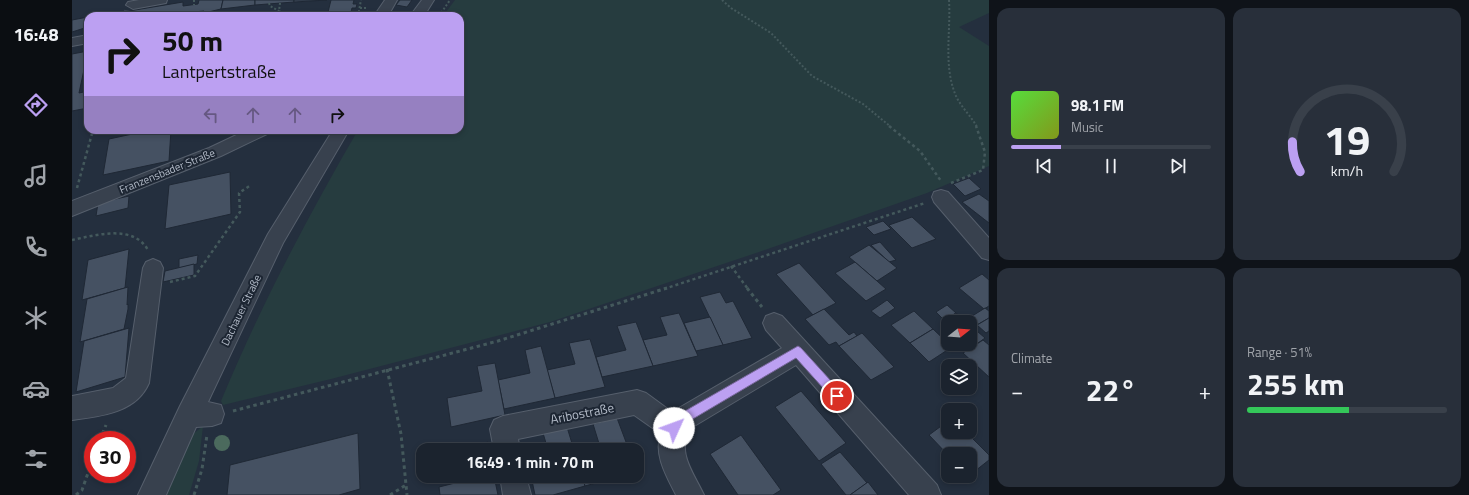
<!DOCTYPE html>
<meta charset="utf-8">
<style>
body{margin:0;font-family:"Titillium Web",sans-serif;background:#282f3a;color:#f1f3f6;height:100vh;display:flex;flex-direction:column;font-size:15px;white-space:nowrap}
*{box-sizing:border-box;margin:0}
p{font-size:13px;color:#a0a4aa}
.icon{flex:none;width:22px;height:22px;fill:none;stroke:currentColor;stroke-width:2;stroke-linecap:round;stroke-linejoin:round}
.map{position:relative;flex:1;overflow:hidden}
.drawer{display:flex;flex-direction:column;gap:8px;padding:8px;background:#0f1319;width:480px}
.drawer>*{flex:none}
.hud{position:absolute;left:12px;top:12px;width:380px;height:122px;border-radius:12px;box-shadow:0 2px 6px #0003,0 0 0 1px #39404a;background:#bca0f2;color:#111;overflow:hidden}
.needle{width:26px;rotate:73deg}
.controls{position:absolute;left:869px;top:315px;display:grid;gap:8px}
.controls a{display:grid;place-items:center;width:36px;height:36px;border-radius:8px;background:#1b232e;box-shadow:0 2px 6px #0003,0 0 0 1px #39404a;font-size:20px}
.speed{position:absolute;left:12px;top:431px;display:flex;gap:8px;font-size:20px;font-weight:700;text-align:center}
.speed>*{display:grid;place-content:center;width:52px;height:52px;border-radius:50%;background:#1b232e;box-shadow:0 2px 6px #0003,0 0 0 1px #39404a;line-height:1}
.speed .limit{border:6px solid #d22;background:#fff;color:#111}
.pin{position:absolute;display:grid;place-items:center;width:34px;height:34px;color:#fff;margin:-17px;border:2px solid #fff;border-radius:50%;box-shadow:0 1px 4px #0007}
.me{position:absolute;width:44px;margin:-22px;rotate:47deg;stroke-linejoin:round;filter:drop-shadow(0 0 3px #0008)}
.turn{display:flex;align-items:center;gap:14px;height:84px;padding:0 12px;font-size:18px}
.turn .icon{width:52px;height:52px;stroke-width:2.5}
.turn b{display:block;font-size:28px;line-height:34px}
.lanes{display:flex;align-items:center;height:38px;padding:0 12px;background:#0003;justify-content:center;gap:20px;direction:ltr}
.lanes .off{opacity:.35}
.big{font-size:30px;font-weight:700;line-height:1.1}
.drawer .widget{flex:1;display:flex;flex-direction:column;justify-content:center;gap:6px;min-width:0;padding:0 14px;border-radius:12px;background:#282f3a}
.drawer .dial{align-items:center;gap:0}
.dial svg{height:104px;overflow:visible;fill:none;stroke:#39404a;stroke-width:7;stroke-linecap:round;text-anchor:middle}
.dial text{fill:#f1f3f6;stroke:none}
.song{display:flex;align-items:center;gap:12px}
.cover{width:48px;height:48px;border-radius:6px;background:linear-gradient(135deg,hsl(110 70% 55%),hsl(70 70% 35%))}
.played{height:4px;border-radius:2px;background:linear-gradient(90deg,#bca0f2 25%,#39404a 25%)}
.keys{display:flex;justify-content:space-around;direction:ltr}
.heat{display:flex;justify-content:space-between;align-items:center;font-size:22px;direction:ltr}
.charge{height:6px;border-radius:3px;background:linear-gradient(90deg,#34c759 51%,#39404a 0)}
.drawer .tiles{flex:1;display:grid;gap:8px;grid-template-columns:repeat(2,1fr)}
.trip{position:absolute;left:344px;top:443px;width:228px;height:40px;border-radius:12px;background:#1b232e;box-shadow:0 2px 6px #0003,0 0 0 1px #39404a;font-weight:700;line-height:40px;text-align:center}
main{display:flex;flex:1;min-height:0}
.tabs{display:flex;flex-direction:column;width:72px;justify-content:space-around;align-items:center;background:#0b0e12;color:#a0a4aa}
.tabs .icon{width:28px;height:28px}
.tabs .on{color:#bca0f2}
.tabs b{font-size:18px;color:#f1f3f6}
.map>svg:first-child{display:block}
.green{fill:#263c3f}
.building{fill:#455162;stroke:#1f2835}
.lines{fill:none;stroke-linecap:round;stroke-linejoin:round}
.minor-tunnel{stroke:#3a4453;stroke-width:14;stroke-dasharray:14 8;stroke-linecap:butt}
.minor-casing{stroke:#565f6c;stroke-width:2}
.path-far2{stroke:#44595c;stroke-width:2;stroke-dasharray:2 2;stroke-linecap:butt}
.path-far1{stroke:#44595c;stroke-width:2.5;stroke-dasharray:3 3;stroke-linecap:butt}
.path{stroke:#44595c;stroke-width:3;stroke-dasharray:3.5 3.5;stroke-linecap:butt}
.minor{fill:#38414e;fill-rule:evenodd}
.tree{fill:#4b6a5d}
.route{fill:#bca0f2;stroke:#7a689d}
.labels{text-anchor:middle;stroke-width:4;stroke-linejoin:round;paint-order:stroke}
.street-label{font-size:11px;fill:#b4bcc9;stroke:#1d2633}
.near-street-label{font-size:13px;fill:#b4bcc9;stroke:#1d2633}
</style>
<main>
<nav class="tabs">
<b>16:48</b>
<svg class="icon on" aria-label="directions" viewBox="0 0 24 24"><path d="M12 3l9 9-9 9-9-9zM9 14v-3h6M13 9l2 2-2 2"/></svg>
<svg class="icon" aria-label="music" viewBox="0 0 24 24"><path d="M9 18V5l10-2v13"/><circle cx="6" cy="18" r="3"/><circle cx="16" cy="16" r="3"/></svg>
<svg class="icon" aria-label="phone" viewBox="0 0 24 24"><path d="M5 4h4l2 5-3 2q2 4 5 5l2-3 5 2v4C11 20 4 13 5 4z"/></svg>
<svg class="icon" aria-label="climate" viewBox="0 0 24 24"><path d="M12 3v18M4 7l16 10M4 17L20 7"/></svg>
<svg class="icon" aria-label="car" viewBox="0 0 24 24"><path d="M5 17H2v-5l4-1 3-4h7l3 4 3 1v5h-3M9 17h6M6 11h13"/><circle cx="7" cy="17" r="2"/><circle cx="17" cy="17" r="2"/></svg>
<svg class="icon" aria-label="filters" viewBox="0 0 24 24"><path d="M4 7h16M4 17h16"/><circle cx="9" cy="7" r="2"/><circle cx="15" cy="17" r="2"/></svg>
</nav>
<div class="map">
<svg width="917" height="495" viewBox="0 0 917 495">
<rect width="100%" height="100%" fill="#242f3e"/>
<g class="green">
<path d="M383,0H917V13L887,27L917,46V166L855,193L687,252L478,322L259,379L151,405L149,401C188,307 235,218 286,130H388V16H371Z"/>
<polygon points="131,426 127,461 117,495 94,495 120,435"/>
</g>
<g class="building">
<polygon points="127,0 151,0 149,9 132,13 132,11 111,13 105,16 44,16 45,13 111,2 111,6 126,4"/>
<polygon points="151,0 183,0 183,5 149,9"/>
<polygon points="183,0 222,0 222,2 183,5"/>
<polygon points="222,0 255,0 222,2"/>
<polygon points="259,0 282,0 281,4 285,4 284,8 280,8 278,16 255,16"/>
<polygon points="328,0 340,0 335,7 324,5"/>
<polygon points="320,11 331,13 329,16 317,16"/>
<polygon points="16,17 16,27 0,32 0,20"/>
<polygon points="16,51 7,93 16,91 16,108 0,111 0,54"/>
<polygon points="79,130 99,130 97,161 31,175 37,139"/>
<polygon points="158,172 159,214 93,229 97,185"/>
<polygon points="897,178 909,189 893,196 881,184"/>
<polygon points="907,194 917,201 917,223 890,202"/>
<polygon points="57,196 56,208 24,216 26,203"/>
<polygon points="840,217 864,239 840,248 817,225"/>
<polygon points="811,221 819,229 802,235 794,227"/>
<polygon points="808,242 824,260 817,262 799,245"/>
<polygon points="797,245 825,268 805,281 777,257"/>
<polygon points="57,249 53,288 10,300 16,260"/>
<polygon points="126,255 125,264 107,268 107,259"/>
<polygon points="783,262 805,281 814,289 794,301 763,273"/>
<polygon points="727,263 764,303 741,315 704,274"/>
<polygon points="122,264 122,275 91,282 93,271"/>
<polygon points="910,274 917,280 917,306 912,309 887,288"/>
<polygon points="56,287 55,305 56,304 56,309 52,329 8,342 15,299"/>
<polygon points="648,292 654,303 661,301 680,338 651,345 628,297"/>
<polygon points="815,300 823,308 808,318 799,311"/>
<polygon points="875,305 884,313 872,320 864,312"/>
<polygon points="913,308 917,311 917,318 905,325 897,318"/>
<polygon points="752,309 777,335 782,332 785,336 767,346 764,342 757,345 733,319"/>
<polygon points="842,311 861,329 838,343 819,325"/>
<polygon points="607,313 626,356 581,366 571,340 595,335 588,317"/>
<polygon points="884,313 893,320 876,323 872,320"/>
<polygon points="638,317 651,345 624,351 612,323"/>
<polygon points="917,318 917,331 914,333 905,325"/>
<polygon points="564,322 581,366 530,377 524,357 554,350 545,326"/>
<polygon points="898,325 913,338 902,346 898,343"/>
<polygon points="57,328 53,377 4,392 12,341"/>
<polygon points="861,329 880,347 857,362 838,343"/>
<polygon points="790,333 822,367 799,380 767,346"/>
<polygon points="518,339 533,387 483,398 475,370 503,364 497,343"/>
<polygon points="911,340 917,345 917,377 891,353"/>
<polygon points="469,346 483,398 432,409 426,380 458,373 453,350"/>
<polygon points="423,363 433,415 379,427 375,398 410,391 405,366"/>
<polygon points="729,391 774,443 747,461 703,407"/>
<polygon points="545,418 557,450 529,450 521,424"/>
<polygon points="876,421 876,432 894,432 917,455 917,460 898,475 898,454 876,455 857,435"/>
<polygon points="495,427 502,450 476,450 471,433"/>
<polygon points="286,433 288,489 267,495 155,495 158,465"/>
<polygon points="669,435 709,490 701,495 666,495 638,454"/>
<polygon points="416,442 417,450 387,450"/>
<polygon points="768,452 795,483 778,495 774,495 749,464"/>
<polygon points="390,476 422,476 426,495 368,495 367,487 391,481"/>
<polygon points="459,476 510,476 513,486 481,495 463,495"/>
<polygon points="510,476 549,476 513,486"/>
<polygon points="796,482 806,495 778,495"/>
</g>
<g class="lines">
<polyline class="minor-tunnel" points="58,16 59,11"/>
<defs>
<g id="minor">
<polygon points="67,0 95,0 94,3 61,9 54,5 56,2"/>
<polygon points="313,0 325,0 316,16 302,16"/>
<polygon points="350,0 362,0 352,16 338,16"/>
<polygon points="16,35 16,43 0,46 0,38"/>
<polygon points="175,130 197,130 195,134 149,156 0,216 0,201 137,148"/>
<polygon points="261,130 277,130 211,243 136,402 149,405 152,414 149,423 140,426 124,427 94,495 66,495 108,406 196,234"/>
<polygon points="869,190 876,192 917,238 917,260 910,258 862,202 860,197 862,192"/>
<path d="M81,259L88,262L91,268L77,383C64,413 29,416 0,420V396L41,388L54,378L71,268L74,262Z"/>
<path d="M702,313L710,316L865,485L869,495H837L724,365L619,428C603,451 622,473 632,495H604C595,477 581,454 589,434L562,415L446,439L448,450H422L418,429L422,420L431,416L565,390L574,393L600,412L710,348L694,330L691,323L694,316Z"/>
<polygon points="428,476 454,476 459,495 431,495"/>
</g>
</defs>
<use href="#minor" class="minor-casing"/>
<g class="path-far2">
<polyline points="122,0 122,5"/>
<polyline points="650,0 659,8 699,33 740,76 791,104 819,127"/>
<path d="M877,0C879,32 871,66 884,96C889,107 899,116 905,127"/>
<polyline points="197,3 198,6 207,11"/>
<polyline points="208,3 207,11 216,16"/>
<polyline points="288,8 295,8"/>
<polyline points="120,12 120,16"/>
<polyline points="140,16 144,16"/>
<polyline points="286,16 289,0"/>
<polyline points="367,16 378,0"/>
<polyline points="16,82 16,84"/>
</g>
<g class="path-far1">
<polyline points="817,126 848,151 869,181"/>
<polyline points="879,183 911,170 913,152 904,126"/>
<polyline points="5,188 21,130"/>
<path d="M0,240C24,235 61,224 76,250"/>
<polyline points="659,266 676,289"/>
<polyline points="98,282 123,276 168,212 167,193 179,185"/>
<polyline points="592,289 853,203"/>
</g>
<g class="path">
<polyline points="675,288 690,307"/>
<polyline points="315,369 329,434 335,495"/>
<polyline points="161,411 426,341 595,288"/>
<polyline points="28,440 34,425"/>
<polyline points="4,495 10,490 21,459"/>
<polyline points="122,495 130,469 135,435"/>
<polyline points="318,495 334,485"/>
</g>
<use href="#minor" class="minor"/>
</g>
<circle class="tree" cx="150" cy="443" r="8"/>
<polygon class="route" points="726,346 729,348 769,392 771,396 769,399 765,401 761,399 724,358 614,423 606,433 602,434 598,433 596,428 606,415"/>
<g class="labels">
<g class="street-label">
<text transform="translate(95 171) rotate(-22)" y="4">Franzensbader Straße</text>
<text transform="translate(169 310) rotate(-64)" y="4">Dachauer Straße</text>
</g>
<g class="near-street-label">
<text transform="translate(510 413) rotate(-11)" y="5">Aribostraße</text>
</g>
</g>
</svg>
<div class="controls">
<a><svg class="needle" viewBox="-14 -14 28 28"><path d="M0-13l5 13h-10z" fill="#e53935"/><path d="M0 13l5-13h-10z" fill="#a0a4aa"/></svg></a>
<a><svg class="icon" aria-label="layers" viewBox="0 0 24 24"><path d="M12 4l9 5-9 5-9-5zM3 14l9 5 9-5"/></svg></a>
<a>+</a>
<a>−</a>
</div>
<div class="speed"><div class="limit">30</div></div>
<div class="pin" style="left:765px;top:396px;background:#d93025"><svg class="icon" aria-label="arrive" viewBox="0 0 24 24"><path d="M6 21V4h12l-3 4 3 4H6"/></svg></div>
<svg class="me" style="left:602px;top:428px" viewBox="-20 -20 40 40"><circle r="19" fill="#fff"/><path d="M0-13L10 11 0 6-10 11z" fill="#bca0f2"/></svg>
<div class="trip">16:49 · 1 min · 70 m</div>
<div class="hud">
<div class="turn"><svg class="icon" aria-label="right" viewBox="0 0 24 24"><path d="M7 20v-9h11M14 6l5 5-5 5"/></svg><div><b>50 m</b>Lantpertstraße</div></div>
<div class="lanes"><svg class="icon off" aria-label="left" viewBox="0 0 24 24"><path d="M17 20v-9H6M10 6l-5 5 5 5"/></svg><svg class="icon off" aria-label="ahead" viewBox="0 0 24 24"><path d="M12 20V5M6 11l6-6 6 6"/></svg><svg class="icon off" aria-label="ahead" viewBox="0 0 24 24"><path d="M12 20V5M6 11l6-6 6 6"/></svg><svg class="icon" aria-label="right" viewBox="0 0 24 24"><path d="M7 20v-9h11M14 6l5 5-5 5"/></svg></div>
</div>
</div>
<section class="drawer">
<div class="tiles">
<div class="widget">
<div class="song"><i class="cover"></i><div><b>98.1 FM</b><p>Music</p></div></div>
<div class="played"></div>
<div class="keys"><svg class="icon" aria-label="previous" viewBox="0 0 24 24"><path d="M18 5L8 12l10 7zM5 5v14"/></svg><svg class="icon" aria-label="pause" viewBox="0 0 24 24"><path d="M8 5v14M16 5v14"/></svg><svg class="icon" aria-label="next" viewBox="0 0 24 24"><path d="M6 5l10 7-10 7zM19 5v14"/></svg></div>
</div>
<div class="widget dial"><svg viewBox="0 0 100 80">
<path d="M14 69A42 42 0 1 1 86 69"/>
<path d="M14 69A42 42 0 0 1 8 46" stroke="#bca0f2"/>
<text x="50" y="56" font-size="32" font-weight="700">19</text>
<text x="50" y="72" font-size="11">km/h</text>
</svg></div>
<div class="widget"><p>Climate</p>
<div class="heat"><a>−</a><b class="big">22°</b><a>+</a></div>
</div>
<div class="widget"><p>Range · 51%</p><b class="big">255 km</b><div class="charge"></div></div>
</div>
</section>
</main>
